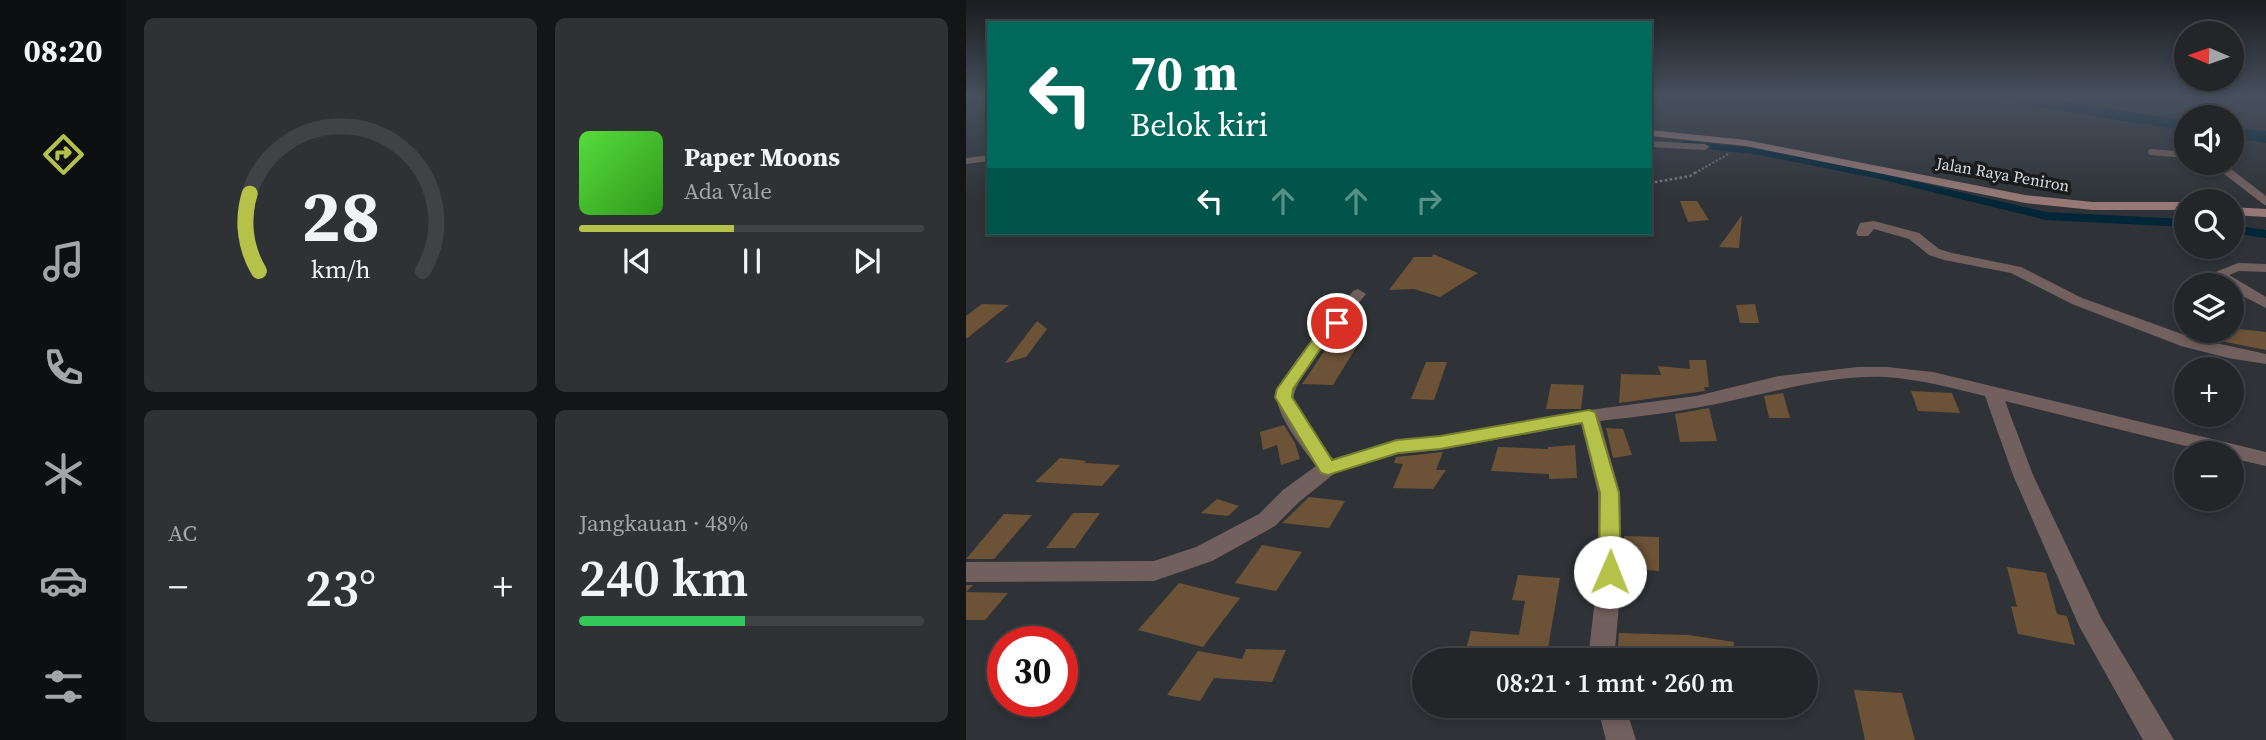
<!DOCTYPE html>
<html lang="id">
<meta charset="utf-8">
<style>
body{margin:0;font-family:"Source Serif 4",serif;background:#2f3235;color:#f1f3f6;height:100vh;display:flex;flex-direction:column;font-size:26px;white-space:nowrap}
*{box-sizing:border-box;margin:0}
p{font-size:23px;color:#a3a5a8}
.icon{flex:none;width:38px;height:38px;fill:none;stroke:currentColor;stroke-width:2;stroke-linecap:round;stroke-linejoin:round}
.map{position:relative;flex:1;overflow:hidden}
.panel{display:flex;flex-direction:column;gap:18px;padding:18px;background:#131517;width:840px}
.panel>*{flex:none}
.top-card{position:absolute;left:21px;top:21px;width:665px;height:214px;border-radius:0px;box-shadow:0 4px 10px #0003,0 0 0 2px #404346;background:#00695c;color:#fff;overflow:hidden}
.needle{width:46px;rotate:272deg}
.controls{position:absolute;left:1208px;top:21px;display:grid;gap:14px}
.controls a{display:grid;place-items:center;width:70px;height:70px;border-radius:50%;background:#232629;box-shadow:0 4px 10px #0003,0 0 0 2px #404346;font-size:35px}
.speed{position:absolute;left:21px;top:626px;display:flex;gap:14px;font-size:35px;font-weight:700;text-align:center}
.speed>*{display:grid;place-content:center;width:91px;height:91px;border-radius:50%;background:#232629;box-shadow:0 4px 10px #0003,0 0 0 2px #404346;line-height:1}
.speed .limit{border:10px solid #d22;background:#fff;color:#111}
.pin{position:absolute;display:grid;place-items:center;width:60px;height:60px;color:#fff;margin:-30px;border:4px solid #fff;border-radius:50%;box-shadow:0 2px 7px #0007}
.me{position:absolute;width:77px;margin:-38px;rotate:1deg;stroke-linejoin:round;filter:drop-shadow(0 0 5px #0008)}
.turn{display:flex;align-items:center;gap:24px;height:147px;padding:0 28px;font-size:32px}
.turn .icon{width:91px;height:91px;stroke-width:2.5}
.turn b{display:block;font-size:49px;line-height:60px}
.lanes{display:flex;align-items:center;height:66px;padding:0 28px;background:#0003;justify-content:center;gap:35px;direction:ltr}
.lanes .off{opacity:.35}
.big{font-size:52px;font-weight:600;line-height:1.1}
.panel .card{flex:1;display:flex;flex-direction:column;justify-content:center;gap:10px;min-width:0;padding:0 24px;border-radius:10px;background:#2f3235}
.panel .dial{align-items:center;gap:0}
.dial svg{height:182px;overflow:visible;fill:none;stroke:#404346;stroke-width:7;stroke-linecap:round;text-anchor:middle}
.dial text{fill:#f1f3f6;stroke:none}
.song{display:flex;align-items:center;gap:21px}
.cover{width:84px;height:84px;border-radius:10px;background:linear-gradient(135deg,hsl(110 70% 55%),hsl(110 70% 35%))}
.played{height:7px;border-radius:4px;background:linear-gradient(90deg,#b5c249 45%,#404346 45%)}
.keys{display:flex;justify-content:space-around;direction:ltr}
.heat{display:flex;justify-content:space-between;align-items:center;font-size:38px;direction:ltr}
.charge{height:10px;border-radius:5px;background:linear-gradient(90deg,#34c759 48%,#404346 0)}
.panel .tiles{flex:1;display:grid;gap:18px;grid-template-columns:repeat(2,1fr)}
.trip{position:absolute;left:446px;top:648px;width:406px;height:70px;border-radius:35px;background:#232629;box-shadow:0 4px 10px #0003,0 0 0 2px #404346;font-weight:600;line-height:70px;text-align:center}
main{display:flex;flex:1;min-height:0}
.tabs{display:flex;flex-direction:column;width:126px;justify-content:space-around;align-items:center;background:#0e0f10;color:#a3a5a8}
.tabs .icon{width:49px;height:49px}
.tabs .current{color:#b5c249}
.tabs b{font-size:32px;color:#f1f3f6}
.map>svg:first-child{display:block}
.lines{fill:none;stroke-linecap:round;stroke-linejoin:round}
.canal{fill:#002638;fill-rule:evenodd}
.river{fill:#002638;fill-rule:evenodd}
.building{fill:#6c5337}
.path-far1{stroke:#787b7f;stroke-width:2;stroke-dasharray:2 2;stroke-linecap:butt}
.path{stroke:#787b7f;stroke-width:2.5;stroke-dasharray:2.5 2.5;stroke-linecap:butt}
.service-far1{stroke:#72605e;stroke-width:6}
.service{stroke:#72605e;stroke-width:8}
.minor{fill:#72605e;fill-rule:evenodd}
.secondary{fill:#967976;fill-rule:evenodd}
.route{fill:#b5c249;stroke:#767e2f;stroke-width:2}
.labels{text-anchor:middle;stroke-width:7;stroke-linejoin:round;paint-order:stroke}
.far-street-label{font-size:16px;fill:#dadddf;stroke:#191b1c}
</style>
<main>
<nav class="tabs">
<b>08:20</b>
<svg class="icon current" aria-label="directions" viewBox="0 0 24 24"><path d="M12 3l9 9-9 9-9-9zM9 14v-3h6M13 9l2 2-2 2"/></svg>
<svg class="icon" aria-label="music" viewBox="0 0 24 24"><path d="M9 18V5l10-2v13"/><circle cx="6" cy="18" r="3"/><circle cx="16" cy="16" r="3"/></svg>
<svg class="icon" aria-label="phone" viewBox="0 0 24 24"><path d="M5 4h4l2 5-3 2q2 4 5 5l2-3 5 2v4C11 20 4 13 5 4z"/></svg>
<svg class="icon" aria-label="climate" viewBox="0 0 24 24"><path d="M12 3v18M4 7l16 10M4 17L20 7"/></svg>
<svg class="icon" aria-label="car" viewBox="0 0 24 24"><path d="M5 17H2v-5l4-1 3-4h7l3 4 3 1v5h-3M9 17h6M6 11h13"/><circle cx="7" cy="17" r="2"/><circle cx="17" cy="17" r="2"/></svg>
<svg class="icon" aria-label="filters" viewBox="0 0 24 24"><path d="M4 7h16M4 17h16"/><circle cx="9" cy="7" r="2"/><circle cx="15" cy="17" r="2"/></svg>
</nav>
<section class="panel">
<div class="tiles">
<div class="card dial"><svg viewBox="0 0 100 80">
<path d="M14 69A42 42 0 1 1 86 69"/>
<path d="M14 69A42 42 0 0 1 10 35" stroke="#b5c249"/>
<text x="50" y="56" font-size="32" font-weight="700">28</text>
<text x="50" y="72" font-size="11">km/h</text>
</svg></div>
<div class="card">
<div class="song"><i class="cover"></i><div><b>Paper Moons</b><p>Ada Vale</p></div></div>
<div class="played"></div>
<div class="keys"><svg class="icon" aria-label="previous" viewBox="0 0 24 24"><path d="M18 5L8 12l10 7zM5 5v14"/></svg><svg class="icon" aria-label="pause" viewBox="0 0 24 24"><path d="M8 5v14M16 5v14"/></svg><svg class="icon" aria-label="next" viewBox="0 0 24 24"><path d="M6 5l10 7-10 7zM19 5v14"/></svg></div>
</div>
<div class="card"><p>AC</p>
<div class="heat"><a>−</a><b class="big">23°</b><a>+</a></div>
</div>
<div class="card"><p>Jangkauan · 48%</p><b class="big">240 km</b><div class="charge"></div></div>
</div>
</section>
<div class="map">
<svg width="1300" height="740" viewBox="0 0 1300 740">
<rect width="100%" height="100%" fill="#2f3337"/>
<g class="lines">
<g class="canal">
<polygon points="719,141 788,148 909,172 1080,212 1220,219 1220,227 1080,220 909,178 788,154 715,146 715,142"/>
<polygon points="1265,225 1300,230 1300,238 1265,233"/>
</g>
<g class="river">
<polygon points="1027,96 1067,96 1220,121 1220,131 1035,101"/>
<polygon points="1265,128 1300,131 1300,143 1265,138"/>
</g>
</g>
<g class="building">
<polygon points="714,201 731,201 743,220 722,222"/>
<polygon points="776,215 773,248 753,247"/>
<polygon points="467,254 512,273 474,297 448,289 423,290 448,257 466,257"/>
<polygon points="375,297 357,323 341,323 356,298"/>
<polygon points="16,304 43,305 0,339 0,316"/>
<polygon points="789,304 793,323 774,323 770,305"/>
<polygon points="71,321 81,329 60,357 39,363"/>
<polygon points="1265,328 1300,332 1300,350 1234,337 1234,331 1265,331"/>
<polygon points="366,340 394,341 367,385 336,384"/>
<polygon points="723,360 740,360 743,387 738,387 739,391 653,403 655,374 695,375 692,366 724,369"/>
<polygon points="460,362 481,362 468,400 445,399"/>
<polygon points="585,384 618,385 615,409 580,409"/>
<polygon points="945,391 986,393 994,413 952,411"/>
<polygon points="817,393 824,418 803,418 798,396"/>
<polygon points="743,408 751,441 714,442 709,414"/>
<polygon points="318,425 329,443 334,459 315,465 311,445 297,450 294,432"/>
<polygon points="640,428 657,429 666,455 647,458"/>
<polygon points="609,445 611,478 583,479 583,474 525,471 532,447 582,449 582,447"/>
<polygon points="477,452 470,470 480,470 467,489 427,488 437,464 428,463 430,457"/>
<polygon points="94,458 120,461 118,463 154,465 136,486 69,482"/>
<polygon points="343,497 379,501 363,528 316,523"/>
<polygon points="251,499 273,506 262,516 235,513"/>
<polygon points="107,513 134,513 109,548 80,548"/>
<polygon points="38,514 66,515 28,559 0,559"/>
<polygon points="658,536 693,537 693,571 659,569"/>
<polygon points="296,545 336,552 310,591 269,583"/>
<polygon points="1041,567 1080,573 1091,614 1101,616 1109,645 1052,634 1045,606 1051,607"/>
<polygon points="552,575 594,578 580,660 497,660 505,631 553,635 559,601 546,600"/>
<polygon points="213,583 274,598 237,647 172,630"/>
<polygon points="0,585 7,585 0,592 42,593 19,620 0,620"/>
<polygon points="653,633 723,635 768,642 767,660 651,660"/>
<polygon points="280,649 320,650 306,682 248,678 234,701 201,695 232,651 276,659"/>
<polygon points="888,690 936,693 949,740 899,740"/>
</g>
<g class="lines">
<polyline class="path-far1" points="729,173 764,153"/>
<polyline class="path" points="684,183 724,176 732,171"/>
<g class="service-far1">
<polyline points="1185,152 1220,155"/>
<polyline points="1252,163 1263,173"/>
</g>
<polyline class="service" points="1261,171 1300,201"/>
<g class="minor">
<polygon points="684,141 739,144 744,147 739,150 684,147"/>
<polygon points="23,155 23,161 0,164 0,158"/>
<polygon points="908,221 953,233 973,249 986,253 1055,267 1116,298 1227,338 1300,354 1300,364 1262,358 1215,346 1106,304 1045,273 978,260 963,255 943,239 908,229 902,236 892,236 890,233 894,223"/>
<polygon points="1272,263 1300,264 1300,272 1273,271 1263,275 1300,297 1300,308 1265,290 1265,285 1255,284 1247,273"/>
<path d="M392,289L400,294C385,314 324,380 328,401C331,418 356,445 367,459L431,440L474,436L623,410L730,396L813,376L892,367H921L967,372L1300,452V466L1265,458V453H1248L1039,401L1067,475L1135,618L1208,740H1177L1113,626L1047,475L1019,396C986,388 953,379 919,377C854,375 793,397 729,408C698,414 666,417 634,421L654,493L656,572L648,660H622L632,572V493L615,424L474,450L432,454L369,473L333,502L309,526L246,561L188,581L0,582V562L188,561L230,547L293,514L317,490L350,466C337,448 306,412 311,390L331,359L387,291Z"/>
<polygon points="631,705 659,705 670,740 640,740"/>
</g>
<g class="secondary">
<polygon points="684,130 780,140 1059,195 1127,202 1220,202 1220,210 1127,210 1059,203 780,146 684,136"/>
<polygon points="1265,207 1300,209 1300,217 1265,215"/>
</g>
</g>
<linearGradient id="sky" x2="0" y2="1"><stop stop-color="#1a1c1e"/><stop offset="0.48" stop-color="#47505e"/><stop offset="1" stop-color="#47505e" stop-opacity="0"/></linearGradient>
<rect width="1300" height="200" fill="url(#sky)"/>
<polygon class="route" points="371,319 378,323 360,341 327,389 326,397 366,460 431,440 474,436 623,410 629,412 653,493 655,572 652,579 644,581 636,579 633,572 634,493 616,423 474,449 432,453 362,475 355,473 309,397 311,389 350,335"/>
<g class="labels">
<g class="far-street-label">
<text transform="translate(1037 174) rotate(10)" y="6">Jalan Raya Peniron</text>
</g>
</g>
</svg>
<div class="controls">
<a><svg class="needle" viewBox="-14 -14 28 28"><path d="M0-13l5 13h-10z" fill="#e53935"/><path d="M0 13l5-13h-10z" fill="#a3a5a8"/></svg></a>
<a><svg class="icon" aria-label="sound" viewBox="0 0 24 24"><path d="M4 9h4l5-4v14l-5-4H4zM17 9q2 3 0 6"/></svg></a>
<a><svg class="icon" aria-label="search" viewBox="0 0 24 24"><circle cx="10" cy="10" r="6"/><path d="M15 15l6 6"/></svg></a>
<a><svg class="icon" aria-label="layers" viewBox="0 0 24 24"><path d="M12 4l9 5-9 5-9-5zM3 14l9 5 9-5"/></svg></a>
<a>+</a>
<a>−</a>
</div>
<div class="speed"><div class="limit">30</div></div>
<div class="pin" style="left:371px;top:323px;background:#d93025"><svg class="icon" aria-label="arrive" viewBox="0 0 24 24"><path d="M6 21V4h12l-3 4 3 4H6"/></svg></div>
<svg class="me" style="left:644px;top:572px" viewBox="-20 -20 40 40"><circle r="19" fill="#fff"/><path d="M0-13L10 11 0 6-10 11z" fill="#b5c249"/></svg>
<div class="trip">08:21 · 1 mnt · 260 m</div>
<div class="top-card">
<div class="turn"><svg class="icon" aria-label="left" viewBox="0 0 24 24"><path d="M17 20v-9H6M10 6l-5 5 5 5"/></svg><div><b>70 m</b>Belok kiri</div></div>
<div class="lanes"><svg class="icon" aria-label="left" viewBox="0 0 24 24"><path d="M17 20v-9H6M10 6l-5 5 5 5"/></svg><svg class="icon off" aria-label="ahead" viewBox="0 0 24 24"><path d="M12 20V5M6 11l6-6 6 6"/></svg><svg class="icon off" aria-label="ahead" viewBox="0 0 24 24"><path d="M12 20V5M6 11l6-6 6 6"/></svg><svg class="icon off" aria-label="right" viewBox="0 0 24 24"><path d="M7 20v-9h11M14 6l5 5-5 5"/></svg></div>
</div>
</div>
</main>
